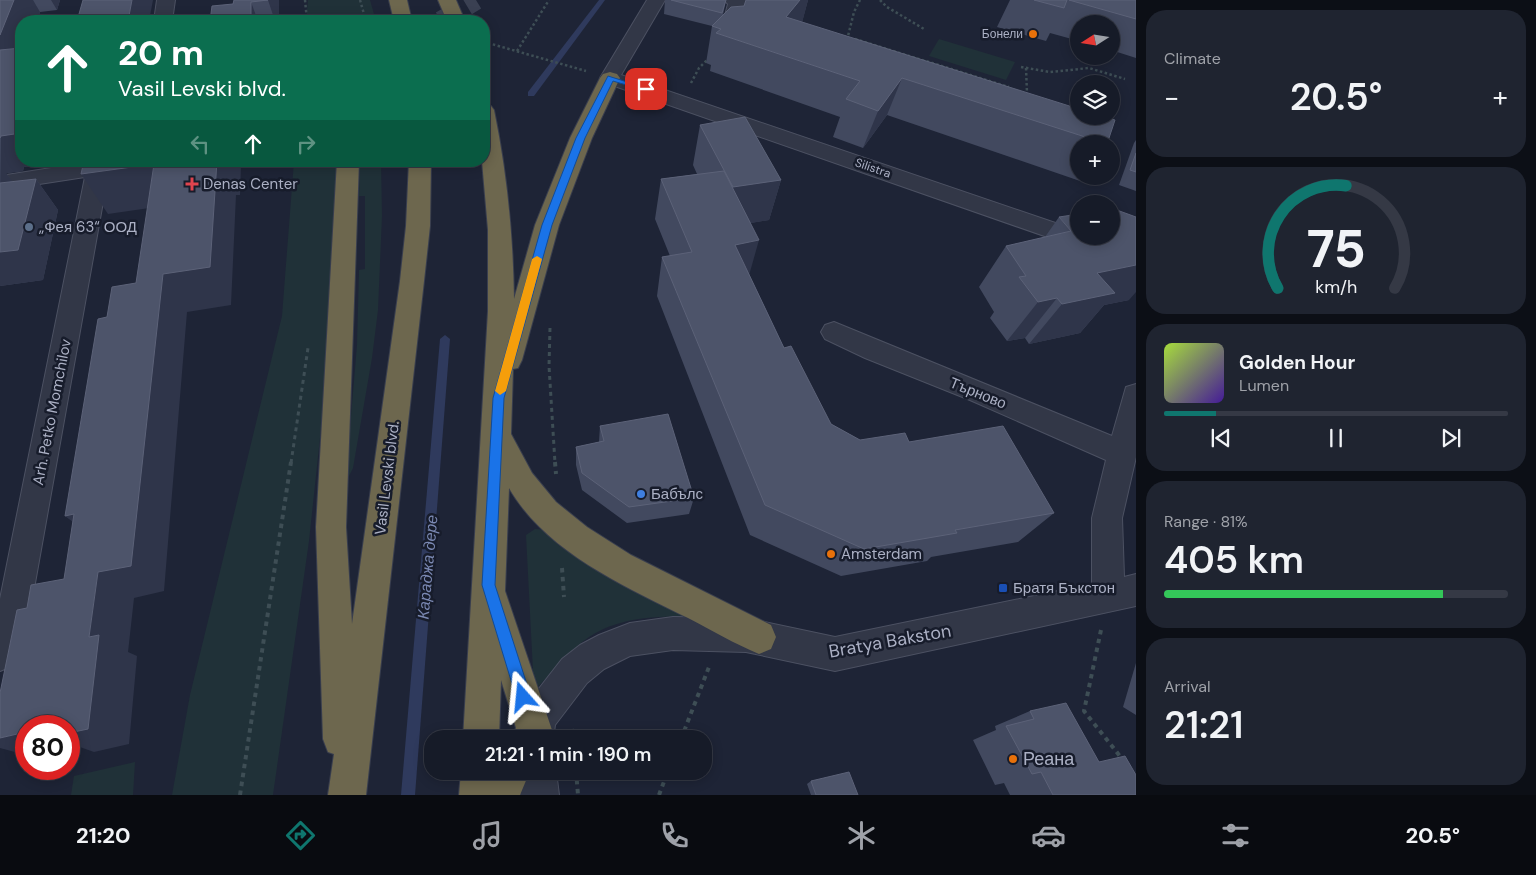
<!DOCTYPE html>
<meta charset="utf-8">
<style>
body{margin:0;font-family:"DM Sans",sans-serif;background:#1f2430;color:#f1f3f6;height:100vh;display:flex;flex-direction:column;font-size:19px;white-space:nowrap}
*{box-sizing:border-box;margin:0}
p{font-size:16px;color:#9ea1a8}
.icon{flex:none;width:28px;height:28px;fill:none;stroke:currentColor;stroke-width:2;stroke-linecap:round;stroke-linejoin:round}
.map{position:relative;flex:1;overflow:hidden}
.drawer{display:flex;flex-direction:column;gap:10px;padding:10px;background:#0c0f16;width:400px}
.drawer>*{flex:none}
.banner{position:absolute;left:15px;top:15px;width:475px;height:152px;border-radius:20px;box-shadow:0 2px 12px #0003,0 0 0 1px #353945;background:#0b6e4f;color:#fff;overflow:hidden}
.needle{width:32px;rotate:258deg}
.controls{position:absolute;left:1070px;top:15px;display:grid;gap:10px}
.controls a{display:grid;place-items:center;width:50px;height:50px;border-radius:50%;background:#161b28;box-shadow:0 2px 12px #0003,0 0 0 1px #353945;font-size:25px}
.speed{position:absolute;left:15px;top:715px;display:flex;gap:10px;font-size:25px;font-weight:700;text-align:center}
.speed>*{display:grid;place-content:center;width:65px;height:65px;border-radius:50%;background:#161b28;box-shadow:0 2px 12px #0003,0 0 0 1px #353945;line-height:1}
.speed .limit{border:8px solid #d22;background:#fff;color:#111}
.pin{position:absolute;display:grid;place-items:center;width:42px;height:42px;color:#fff;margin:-21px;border-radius:10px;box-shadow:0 2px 8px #0006}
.me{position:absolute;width:55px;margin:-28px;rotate:342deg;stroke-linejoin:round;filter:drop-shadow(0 0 4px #0008)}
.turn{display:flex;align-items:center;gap:18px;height:105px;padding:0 20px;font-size:22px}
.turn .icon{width:65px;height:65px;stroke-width:2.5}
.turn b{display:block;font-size:35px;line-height:42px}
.lanes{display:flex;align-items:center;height:48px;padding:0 20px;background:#0003;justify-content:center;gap:25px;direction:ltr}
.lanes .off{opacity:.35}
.big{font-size:38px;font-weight:600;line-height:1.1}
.drawer .tile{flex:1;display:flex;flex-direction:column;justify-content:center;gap:8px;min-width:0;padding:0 18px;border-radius:20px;background:#1f2430}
.drawer .dial{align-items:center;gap:0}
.dial svg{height:130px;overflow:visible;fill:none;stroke:#353945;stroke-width:7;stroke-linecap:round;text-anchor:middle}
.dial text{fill:#f1f3f6;stroke:none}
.song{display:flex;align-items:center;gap:15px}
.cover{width:60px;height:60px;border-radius:8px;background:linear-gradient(135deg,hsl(80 70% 55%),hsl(260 70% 35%))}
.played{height:5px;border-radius:2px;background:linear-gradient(90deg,#0f766e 15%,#353945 15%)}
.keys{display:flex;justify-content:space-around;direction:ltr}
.heat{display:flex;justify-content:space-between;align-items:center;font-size:28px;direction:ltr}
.charge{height:8px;border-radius:4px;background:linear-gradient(90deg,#34c759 81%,#353945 0)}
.trip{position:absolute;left:424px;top:730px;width:288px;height:50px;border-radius:20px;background:#161b28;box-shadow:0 2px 12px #0003,0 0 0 1px #353945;font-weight:600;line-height:50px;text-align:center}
.menu{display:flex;height:80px;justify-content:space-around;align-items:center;background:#090b10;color:#9ea1a8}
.menu .icon{width:35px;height:35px}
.menu .selected{color:#0f766e}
.menu b{font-size:22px;color:#f1f3f6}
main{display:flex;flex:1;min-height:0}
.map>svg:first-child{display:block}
.green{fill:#203138}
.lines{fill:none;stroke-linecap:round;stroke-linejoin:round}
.stream{fill:#2f3a5d;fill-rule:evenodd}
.highway-tunnel{stroke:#3a4052;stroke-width:20;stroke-dasharray:20 10;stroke-linecap:butt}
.minor-casing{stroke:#4c5162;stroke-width:2}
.highway-casing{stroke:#393e4e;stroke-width:2}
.path-far2{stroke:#3e4e55;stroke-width:2.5;stroke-dasharray:2.5 2.5;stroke-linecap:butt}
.path-far1{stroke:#3e4e55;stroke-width:3;stroke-dasharray:4 4;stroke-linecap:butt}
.path{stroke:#3e4e55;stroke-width:4;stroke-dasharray:4.5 4.5;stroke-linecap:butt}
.minor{fill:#323747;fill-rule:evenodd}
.highway{fill:#6d674e;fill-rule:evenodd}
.wall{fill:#42495f}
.shaded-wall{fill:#2f354a}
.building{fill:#4d546a;stroke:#5c6278}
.route{fill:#1a73e8;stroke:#114b97}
.slow{fill:#f59e0b}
.food-dot{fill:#e8710a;stroke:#171c2b;stroke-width:2}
.health-dot{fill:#e0444e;stroke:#171c2b;stroke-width:2}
.service-dot{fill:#5c6f8a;stroke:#171c2b;stroke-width:2}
.shop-dot{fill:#3f7fe0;stroke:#171c2b;stroke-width:2}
.transit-dot{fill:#1a4fb4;stroke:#171c2b;stroke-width:2}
.labels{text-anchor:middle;stroke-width:5;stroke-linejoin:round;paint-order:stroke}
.far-poi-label{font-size:12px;fill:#abb0c4;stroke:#171c2b;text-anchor:end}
.far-street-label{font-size:12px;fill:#abb0c4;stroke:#171c2b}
.poi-label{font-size:15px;fill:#abb0c4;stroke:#171c2b;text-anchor:start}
.street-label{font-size:15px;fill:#abb0c4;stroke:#171c2b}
.water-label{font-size:16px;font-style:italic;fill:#7a88b2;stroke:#171c2b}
.near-street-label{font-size:18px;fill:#abb0c4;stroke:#171c2b}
.near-poi-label{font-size:18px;fill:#abb0c4;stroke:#171c2b;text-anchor:start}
</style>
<main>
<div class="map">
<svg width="1136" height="795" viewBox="0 0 1136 795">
<rect width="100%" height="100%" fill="#1e2436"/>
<g class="green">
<polygon points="308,0 370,0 376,21 306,21"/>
<polygon points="939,39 1015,62 1006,80 929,56"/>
<polygon points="294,161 337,161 328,363 309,541 273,795 172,795 190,695 282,316"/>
<polygon points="360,161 381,161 382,216 378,310 372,358 353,468 349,476 346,475 357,345 359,270 365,269 365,196 359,196"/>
<path d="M535,529L551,530L704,616C664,617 624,614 589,637C571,649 550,675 534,691L526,535Z"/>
<polygon points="135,762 133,795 71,795 74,776"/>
</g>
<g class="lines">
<g class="stream">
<polygon points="599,0 605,0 534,96 528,96 528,92"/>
<polygon points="445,335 450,339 415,795 401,795 440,339"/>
</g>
<polyline class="highway-tunnel" points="441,21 476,0"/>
<defs>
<g id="minor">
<polygon points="157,0 175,0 172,21 154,21"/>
<polygon points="647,0 665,0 621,75 1079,231 1079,236 1096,236 1136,250 1136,268 603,82 600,78"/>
<polygon points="724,0 746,0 747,2 737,38 735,42 721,42 719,38 728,4"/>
<polygon points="96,161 156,161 153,166 108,174 32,600 12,666 0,671 0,599 85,177 0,190 0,176"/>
<polygon points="834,322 1112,436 1126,387 1136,384 1136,457 1122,518 1124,577 1136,574 1136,606 835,671 746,652 673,650 630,656 604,669 587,683 555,725 553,739 517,739 519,726 530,700 562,659 580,645 599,635 630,623 673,617 746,618 835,637 1092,584 1092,518 1106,460 970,400 865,358 825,339 821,332 825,325"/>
<polygon points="520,771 556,771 559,795 521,795"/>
</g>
<g id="highway">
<polygon points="389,0 407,0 412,21 394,21"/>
<polygon points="438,0 456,0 465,21 447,21"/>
<path d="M610,72L617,74L620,78L592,138L559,225L522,360L518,368L513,369L511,434L532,473L556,502L587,527L631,555L771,625L776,637L771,649L759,654C735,644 711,630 688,618C624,586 546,552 509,488L505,591L552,730L548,739H511L516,728L501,680L499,739H463L488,311V230L482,161H484V104L491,106L494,110C507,173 513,235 514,299L535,225L570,138L600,78L603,74Z"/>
<polygon points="337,161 359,161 346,527 352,624 400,281 406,226 409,161 431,161 430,226 424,281 366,795 328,795 334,754 328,752 323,739 316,527"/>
<polygon points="461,771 530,771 520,795 459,795"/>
</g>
</defs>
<use href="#minor" class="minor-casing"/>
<use href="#highway" class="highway-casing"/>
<g class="path-far2">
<polyline points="305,0 307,21"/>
<polyline points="360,0 366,21"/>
<polyline points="880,0 887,7 924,29"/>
<polyline points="855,39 1009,87"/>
<polyline points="847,40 854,12 860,0"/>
<polyline points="488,43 586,71"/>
<polyline points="517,51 549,0"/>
<polyline points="1021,67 1050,72 1089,68 1125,79"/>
<polyline points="1026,68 1027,93"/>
<polyline points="691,83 699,68 709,58"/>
</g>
<g class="path-far1">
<polyline points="550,328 549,366 555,463"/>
<polyline points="291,463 308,348"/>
</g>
<g class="path">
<polyline points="555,462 556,474"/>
<polyline points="562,568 564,597"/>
<polyline points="1101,630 1084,711 1123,760"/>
<polyline points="572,729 573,739"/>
<polyline points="681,739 709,667"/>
<polyline points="576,771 578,795"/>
<polyline points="240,795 291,462"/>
<polyline points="659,795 668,771"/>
</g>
<use href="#minor" class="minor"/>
<use href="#highway" class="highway"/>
</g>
<g class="wall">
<polygon points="0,0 60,0 57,10 40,12 37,21 21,21 21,161 60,161 24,167 23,171 6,173 12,182 36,179 58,210 43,280 0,286"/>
<polygon points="234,0 279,0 279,21 210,21 233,4"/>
<polygon points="665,0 726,0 723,15 744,6 746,0 808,0 802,22 1107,144 1079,144 1079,176 1084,176 1080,181 887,115 863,148 833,137 840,117 710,71 711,65 706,63 712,26 664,14"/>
<polygon points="1010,0 1136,0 1136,58 1111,50 1111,24 1079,24 1079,41 1050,33 1046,41 997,27"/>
<polygon points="700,125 781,180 769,220 750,223 749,274 784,348 831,424 860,440 909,442 1054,513 1018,542 931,557 927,561 841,576 750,535 657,296 662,257 670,256 655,219 661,179 697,174 693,165"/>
<polygon points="1136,140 1136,191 1119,185 1134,143"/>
<polygon points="1059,217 1129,300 1104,305 1080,333 1029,344 1025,338 1007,341 990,318 994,312 979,287 1006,246 1045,237"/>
<polygon points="600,426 694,498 689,514 627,523 582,490 576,465 576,447 599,442"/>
<polygon points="1136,663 1136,715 1123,707"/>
<polygon points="1030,711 1099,762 1136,795 1010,795 1004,783 995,785 973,740 996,730 995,726"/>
<polygon points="811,781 858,795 811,795 807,784"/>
</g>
<g class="shaded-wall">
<polygon points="14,0 33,0 40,12 37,21 21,21 21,64 0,60 0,35"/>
<polygon points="51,0 60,0 57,10"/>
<polygon points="132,0 153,0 149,21 128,21"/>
<polygon points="268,0 279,0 279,21 275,21"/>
<polygon points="800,0 808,0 802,23 777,54 786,17"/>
<polygon points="251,2 258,21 251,21"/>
<polygon points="902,78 887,115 863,148 878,111"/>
<polygon points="21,133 21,161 60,161 24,167 23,171 6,173 18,189 0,202 1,136"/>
<polygon points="217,161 240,161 241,165 240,195 236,195 231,305 187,312 164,591 134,598 128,652 137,656 129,744 94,752 77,746 69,748 69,733 89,637 98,572 163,274"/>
<polygon points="154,164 177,204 108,214 81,174"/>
<polygon points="36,179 58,210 43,280 0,286 0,252"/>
<polygon points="781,180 769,220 723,228 733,187"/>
<polygon points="759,240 748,279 735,245"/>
<polygon points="1136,265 1136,292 1129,300 1104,305 1080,333 1029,344 1062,304 1097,273"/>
<polygon points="1057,298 1025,338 1007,341 1038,302"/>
<polygon points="74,514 102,544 65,516"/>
<polygon points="26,732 26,755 0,748 0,738"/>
</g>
<g class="building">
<polygon points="0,0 14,0 0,35"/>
<polygon points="83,0 132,0 128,21 77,21"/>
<polygon points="234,0 268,0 251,2 251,21 210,21 212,6 233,4"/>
<polygon points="671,0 726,0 722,13"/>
<polygon points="746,0 800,0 786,17 1079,109 1079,116 1102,116 1115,120 1107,144 902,78 878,111 846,99 860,81 716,33 721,29 712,26 731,7 744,6"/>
<polygon points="1034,0 1067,0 1064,8"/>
<polygon points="1069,0 1136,0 1136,19"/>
<polygon points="21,48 21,133 1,136 0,138 0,50"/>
<polygon points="745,117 781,180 733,187 700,125"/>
<polygon points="1136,153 1136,172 1130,170"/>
<polygon points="84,161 217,161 210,267 163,274 131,566 98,572 89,637 99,635 88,729 69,733 69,726 26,726 26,732 0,738 0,693 17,610 27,608 31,585 64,579 74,514 65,516 98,319 107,317 112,287 136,283 154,164 81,174"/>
<polygon points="724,171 759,240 735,245 784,348 791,346 831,424 860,440 905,433 909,442 1003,426 1054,513 955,530 957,533 864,549 765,505 662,257 692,252 661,179"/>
<polygon points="36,179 18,250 0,252 0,183"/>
<polygon points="1111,209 1114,209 1136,217 1136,265 1097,273 1115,293 1062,304 1057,298 1038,302 1019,277 1026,276 1006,246 1071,231 1059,217 1079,214 1079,236 1111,236"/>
<polygon points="668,414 694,498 629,507 582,473 576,447 604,441 600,426"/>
<polygon points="1066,703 1099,762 1125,756 1136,775 1136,795 1053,795 1041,772 1032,774 1006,726 1034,719 1030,711"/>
<polygon points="849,772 858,795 816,795 811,781"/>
</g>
<polygon class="route" points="608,76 650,89 646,91 613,81 585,138 552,225 504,398 495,585 531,697 528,702 523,704 518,702 516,697 482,585 493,398 542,225 576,138"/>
<polygon class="slow" points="537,256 542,259 506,391 500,395 495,391 532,259"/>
<g class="food-dot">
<circle cx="1033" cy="34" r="5"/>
<circle cx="831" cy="554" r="5"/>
<circle cx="1013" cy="759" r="5"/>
</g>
<path class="health-dot" d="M189.5 176.5h5v5h5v5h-5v5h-5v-5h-5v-5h5z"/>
<circle class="service-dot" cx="29" cy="227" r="5"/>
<circle class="shop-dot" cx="641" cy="494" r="5"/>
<rect class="transit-dot" x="998" y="583" width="10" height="10" rx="2.5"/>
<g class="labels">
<g class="far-poi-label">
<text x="1023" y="38">Бонели</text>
</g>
<g class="far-street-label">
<text transform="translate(873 168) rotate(19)" y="4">Silistra</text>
</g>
<g class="poi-label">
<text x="203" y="189">Denas Center</text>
<text x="39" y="232">„Фея 63“ ООД</text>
<text x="651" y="499">Бабълс</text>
<text x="841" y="559">Amsterdam</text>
<text x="1013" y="593">Братя Бъкстон</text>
</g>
<g class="street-label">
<text transform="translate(978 393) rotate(22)" y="5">Търново</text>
<text transform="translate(52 412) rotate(-79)" y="5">Arh. Petko Momchilov</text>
<text transform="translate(387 478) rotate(-83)" y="5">Vasil Levski blvd.</text>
</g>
<g class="water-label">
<text transform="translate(427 567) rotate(-85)" y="6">Караджа дере</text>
</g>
<g class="near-street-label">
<text transform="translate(890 641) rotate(-10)" y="6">Bratya Bakston</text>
</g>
<g class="near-poi-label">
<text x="1023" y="765">Реана</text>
</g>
</g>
</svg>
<div class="controls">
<a><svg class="needle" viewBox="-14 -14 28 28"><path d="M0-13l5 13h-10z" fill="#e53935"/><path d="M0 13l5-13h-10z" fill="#9ea1a8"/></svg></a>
<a><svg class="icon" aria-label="layers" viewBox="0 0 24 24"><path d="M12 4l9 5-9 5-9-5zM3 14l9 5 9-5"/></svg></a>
<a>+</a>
<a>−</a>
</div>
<div class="speed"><div class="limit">80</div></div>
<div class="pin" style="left:646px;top:89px;background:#d93025"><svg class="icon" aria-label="arrive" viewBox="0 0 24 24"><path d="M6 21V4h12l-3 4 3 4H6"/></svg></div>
<svg class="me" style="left:523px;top:697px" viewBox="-20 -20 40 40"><path d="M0-17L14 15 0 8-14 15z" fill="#1a73e8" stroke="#fff" stroke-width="4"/></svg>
<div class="trip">21:21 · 1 min · 190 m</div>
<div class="banner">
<div class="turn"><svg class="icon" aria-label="ahead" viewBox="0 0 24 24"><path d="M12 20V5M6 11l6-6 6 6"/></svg><div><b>20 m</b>Vasil Levski blvd.</div></div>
<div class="lanes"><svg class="icon off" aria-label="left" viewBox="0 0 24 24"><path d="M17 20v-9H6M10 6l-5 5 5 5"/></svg><svg class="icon" aria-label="ahead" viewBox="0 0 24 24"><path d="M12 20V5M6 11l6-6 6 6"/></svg><svg class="icon off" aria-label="right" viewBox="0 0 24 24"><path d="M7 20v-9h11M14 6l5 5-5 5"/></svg></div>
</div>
</div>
<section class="drawer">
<div class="tile"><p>Climate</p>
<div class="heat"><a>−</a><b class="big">20.5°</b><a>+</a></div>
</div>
<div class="tile dial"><svg viewBox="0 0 100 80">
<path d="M14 69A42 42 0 1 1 86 69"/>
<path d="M14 69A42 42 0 0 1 56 6" stroke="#0f766e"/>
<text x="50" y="56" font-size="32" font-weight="700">75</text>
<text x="50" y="72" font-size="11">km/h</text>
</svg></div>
<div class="tile">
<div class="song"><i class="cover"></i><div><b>Golden Hour</b><p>Lumen</p></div></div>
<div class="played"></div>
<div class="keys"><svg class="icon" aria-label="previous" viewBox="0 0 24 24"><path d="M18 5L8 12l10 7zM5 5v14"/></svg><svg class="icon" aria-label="pause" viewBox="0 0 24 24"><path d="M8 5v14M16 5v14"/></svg><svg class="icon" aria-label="next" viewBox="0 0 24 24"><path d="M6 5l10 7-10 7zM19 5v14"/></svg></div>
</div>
<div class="tile"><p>Range · 81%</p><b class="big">405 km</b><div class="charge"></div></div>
<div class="tile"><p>Arrival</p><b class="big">21:21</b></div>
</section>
</main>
<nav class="menu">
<b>21:20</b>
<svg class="icon selected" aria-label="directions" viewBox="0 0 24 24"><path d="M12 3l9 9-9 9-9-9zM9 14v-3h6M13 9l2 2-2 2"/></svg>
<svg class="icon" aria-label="music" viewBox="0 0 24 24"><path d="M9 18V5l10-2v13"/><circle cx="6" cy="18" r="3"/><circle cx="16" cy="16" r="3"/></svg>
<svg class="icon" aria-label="phone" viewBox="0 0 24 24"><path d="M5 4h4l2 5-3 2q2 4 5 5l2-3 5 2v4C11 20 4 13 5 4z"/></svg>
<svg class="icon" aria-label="climate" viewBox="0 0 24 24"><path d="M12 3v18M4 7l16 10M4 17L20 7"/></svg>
<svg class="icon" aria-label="car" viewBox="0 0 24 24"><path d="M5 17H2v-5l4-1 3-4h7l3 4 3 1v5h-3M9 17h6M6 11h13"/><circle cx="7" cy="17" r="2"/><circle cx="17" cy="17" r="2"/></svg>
<svg class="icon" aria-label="filters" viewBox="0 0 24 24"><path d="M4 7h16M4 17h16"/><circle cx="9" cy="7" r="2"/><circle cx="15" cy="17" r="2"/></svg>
<b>20.5°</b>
</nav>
